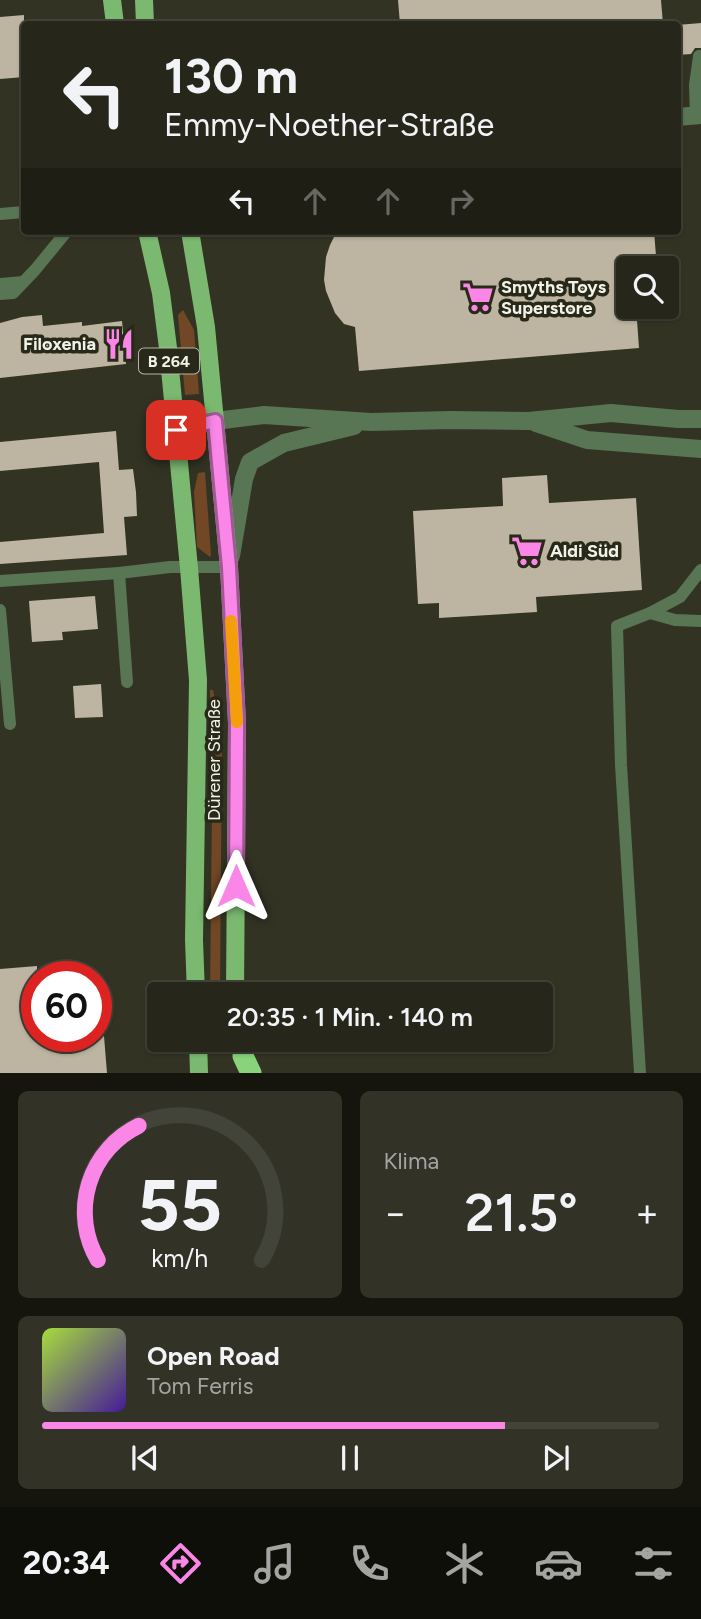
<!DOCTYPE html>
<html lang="de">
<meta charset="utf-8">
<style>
body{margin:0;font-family:Figtree,sans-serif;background:#323227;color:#f1f3f6;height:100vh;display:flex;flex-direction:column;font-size:26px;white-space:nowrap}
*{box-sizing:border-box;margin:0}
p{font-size:23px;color:#a4a5a2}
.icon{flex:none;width:38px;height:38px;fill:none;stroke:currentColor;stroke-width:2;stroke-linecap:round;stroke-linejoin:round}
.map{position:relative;height:1073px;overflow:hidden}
.details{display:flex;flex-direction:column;gap:18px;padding:18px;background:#15150e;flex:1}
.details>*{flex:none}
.banner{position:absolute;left:21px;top:21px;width:660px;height:214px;border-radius:7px;box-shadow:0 2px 5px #0004,0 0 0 2px #424339;background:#26261a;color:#f1f3f6;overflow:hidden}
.controls{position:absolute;left:616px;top:256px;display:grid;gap:14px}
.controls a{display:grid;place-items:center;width:63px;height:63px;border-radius:7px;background:#26261a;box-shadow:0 2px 5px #0004,0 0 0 2px #424339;font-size:35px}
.speed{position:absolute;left:21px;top:961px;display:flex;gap:14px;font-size:35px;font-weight:700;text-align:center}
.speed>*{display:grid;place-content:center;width:91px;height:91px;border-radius:50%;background:#26261a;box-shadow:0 2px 5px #0004,0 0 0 2px #424339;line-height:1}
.speed .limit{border:10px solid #d22;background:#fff;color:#111}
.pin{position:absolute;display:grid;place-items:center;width:60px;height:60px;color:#fff;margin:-30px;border-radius:14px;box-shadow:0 4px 10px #0006}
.me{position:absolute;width:77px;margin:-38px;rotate:0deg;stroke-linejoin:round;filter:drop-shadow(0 0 5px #0008)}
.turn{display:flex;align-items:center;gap:24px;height:147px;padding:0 28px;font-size:32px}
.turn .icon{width:91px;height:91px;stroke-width:2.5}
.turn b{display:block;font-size:49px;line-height:60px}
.lanes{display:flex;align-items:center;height:66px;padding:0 28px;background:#0003;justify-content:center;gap:35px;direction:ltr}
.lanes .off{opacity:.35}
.big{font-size:52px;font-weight:600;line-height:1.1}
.details .tile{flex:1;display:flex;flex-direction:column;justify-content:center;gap:10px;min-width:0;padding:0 24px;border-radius:10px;background:#323227}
.details .dial{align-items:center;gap:0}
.dial svg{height:182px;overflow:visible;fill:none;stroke:#424339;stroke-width:7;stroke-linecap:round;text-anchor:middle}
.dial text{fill:#f1f3f6;stroke:none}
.song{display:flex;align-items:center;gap:21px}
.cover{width:84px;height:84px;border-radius:10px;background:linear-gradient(135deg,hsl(80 70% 55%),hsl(260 70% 35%))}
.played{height:7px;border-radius:4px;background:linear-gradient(90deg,#fa87e7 75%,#424339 75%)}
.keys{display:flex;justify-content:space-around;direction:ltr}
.heat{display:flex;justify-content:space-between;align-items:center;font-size:38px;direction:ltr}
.details .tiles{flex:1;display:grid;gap:18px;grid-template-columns:1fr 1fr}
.tile:last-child{grid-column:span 2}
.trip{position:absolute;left:147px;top:982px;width:406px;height:70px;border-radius:7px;background:#26261a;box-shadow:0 2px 5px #0004,0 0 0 2px #424339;font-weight:600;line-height:70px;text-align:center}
.dock{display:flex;height:112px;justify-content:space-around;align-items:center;background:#0f0f0a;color:#a4a5a2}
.dock .icon{width:49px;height:49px}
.dock .on{color:#fa87e7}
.dock b{font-size:32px;color:#f1f3f6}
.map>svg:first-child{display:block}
.green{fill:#724725}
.building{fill:#bdb4a1}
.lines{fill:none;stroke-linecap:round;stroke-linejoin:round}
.lane{stroke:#587653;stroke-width:12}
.street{stroke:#587653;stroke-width:18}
.primary{stroke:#7bb970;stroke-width:18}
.highway{stroke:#88d37b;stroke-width:21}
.route-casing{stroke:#a25896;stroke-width:18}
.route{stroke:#fa87e7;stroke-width:12}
.slow{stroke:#f59e0b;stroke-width:12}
.labels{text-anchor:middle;stroke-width:7;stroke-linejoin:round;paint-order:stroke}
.shield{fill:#282919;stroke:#b5b6aa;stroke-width:2}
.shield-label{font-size:16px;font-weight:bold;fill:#f1f2e8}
.poi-label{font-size:18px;font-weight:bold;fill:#f1f2e8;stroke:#282919;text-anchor:start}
.street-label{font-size:18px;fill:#f1f2e8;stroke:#282919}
</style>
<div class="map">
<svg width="701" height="1073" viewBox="0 0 701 1073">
<rect width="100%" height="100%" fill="#323323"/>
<g class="green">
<polygon points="183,310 194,330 199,394 185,395 178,315"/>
<polygon points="205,472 211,555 210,557 197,547 194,492 198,473"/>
<polygon points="210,690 213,690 222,734 220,994 210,994 212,807"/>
</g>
<g class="building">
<polygon points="398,0 661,0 663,24 400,24"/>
<polygon points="24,15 24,77 0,79 0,17"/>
<polygon points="701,23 701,48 695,48 691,54 677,55 677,25"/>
<polygon points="341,231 654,231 657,268 628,268 628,306 636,306 639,348 359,371 355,327 344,324 335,313 326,291 324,280 326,257 330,245 336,233"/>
<polygon points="42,315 43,326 82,322 82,326 122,321 126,364 0,378 0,323 22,317"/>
<polygon points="116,431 119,470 133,469 136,492 137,516 124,517 127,555 0,564 0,542 104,533 99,462 0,471 0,442"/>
<polygon points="547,475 549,503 636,498 642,590 536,597 537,612 439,618 439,603 418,604 413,511 503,506 502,478"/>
<polygon points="95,596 98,629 62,632 63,640 32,642 29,601"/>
<polygon points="101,684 103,717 75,718 73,686"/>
<polygon points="37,966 37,1036 104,1036 107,1073 0,1073 0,969"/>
</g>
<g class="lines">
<g class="lane">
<polyline points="696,116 695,85 699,56"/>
<polyline points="0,214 24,212"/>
<polyline points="0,284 23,282"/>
<polyline points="0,294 13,293 35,270 67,231"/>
<polyline points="119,573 127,682"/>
<polyline points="0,581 119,573 170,567 229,567"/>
<polyline points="0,610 10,724"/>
<polyline points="650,613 675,620 701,621"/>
<polyline points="640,1073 621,765 617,626 650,613 680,597 701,570"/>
</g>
<g class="street">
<polyline points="677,117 701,115"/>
<polyline points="536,423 587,440 701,449"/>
<polyline points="175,430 215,421 264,415 371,422 450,420 529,421 611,413 678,419 701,419"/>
<polyline points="231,556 244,479 250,462 284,443 354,426"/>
</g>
<g class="primary">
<polyline points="112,0 115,24"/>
<polyline points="144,0 145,24"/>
<polyline points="147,231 161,293 168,348 189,568 198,680 194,940 196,994"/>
<polyline points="190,231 206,327 229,567 237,723 235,994"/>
<polyline points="198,1040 199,1073"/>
</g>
<polyline class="highway" points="243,1056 251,1073"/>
</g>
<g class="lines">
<defs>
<polyline id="route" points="176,430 215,421 229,567 237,723 236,886"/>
</defs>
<use href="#route" class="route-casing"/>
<use href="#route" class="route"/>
<polyline class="slow" points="231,621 237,722"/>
</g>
<defs>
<symbol id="supermarket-bare" viewBox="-9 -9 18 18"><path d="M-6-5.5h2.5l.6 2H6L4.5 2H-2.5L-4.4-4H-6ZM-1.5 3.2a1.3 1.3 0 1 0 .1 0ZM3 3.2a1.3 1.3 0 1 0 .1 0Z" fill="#fa87e7" stroke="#282919" stroke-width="2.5" paint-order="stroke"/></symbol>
<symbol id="restaurant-bare" viewBox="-9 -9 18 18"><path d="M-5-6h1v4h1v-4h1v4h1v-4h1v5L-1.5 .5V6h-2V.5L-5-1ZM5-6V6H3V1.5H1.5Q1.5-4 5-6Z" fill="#fa87e7" stroke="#282919" stroke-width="2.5" paint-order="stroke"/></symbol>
</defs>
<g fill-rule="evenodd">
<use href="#supermarket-bare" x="456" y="275" width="44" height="44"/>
<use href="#restaurant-bare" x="97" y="322" width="44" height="44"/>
<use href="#supermarket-bare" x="505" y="529" width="44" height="44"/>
</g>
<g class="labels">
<rect class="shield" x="139" y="348.5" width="60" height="25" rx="5"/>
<g class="shield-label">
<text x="169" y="367">B 264</text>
</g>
<g class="poi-label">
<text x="501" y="293">Smyths Toys<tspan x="501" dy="21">Superstore</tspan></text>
<text x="96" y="350" text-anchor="end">Filoxenia</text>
<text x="550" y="557">Aldi Süd</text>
</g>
<g class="street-label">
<text transform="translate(214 760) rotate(-90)" y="6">Dürener Straße</text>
</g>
</g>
</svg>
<div class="controls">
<a><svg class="icon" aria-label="search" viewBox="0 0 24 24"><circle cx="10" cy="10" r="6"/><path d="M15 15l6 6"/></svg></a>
</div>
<div class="speed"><div class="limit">60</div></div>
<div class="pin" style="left:176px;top:430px;background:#d93025"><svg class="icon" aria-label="arrive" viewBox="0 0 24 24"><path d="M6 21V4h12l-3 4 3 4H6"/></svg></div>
<svg class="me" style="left:236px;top:886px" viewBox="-20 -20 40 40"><path d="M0-17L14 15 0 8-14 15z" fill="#fa87e7" stroke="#fff" stroke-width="4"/></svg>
<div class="trip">20:35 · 1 Min. · 140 m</div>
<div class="banner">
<div class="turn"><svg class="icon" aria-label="left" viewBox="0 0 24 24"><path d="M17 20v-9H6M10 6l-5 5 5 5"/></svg><div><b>130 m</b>Emmy-Noether-Straße</div></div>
<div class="lanes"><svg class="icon" aria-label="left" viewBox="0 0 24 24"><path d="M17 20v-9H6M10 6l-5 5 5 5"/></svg><svg class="icon off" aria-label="ahead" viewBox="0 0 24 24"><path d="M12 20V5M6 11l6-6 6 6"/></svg><svg class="icon off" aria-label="ahead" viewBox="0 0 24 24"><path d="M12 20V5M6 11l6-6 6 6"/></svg><svg class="icon off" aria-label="right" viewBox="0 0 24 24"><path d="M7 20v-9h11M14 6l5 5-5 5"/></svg></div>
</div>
</div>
<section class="details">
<div class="tiles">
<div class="tile dial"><svg viewBox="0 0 100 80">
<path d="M14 69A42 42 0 1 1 86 69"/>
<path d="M14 69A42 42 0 0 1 32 10" stroke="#fa87e7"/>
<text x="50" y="56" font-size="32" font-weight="700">55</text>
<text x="50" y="72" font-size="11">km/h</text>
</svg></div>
<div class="tile"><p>Klima</p>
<div class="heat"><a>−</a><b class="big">21.5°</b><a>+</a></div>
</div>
<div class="tile">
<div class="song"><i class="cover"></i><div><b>Open Road</b><p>Tom Ferris</p></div></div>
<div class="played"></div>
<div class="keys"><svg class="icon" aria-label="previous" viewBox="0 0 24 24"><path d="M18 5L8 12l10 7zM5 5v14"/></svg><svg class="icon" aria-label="pause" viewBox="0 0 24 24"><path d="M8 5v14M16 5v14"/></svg><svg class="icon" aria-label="next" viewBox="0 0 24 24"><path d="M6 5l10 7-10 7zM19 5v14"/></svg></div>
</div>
</div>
</section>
<nav class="dock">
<b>20:34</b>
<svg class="icon on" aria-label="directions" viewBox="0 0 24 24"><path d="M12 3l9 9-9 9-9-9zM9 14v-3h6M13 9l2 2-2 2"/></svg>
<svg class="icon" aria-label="music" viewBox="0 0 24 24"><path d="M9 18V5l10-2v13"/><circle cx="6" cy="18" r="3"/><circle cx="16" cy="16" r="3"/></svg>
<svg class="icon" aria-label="phone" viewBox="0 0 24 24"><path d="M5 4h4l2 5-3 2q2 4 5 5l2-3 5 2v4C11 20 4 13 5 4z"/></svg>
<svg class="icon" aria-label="climate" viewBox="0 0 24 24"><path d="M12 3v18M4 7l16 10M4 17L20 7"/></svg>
<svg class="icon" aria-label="car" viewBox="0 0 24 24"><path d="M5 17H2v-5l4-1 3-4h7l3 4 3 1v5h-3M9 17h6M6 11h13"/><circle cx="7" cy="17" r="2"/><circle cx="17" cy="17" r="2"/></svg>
<svg class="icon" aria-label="filters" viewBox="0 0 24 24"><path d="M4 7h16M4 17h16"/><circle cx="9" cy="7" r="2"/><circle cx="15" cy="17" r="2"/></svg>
</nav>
